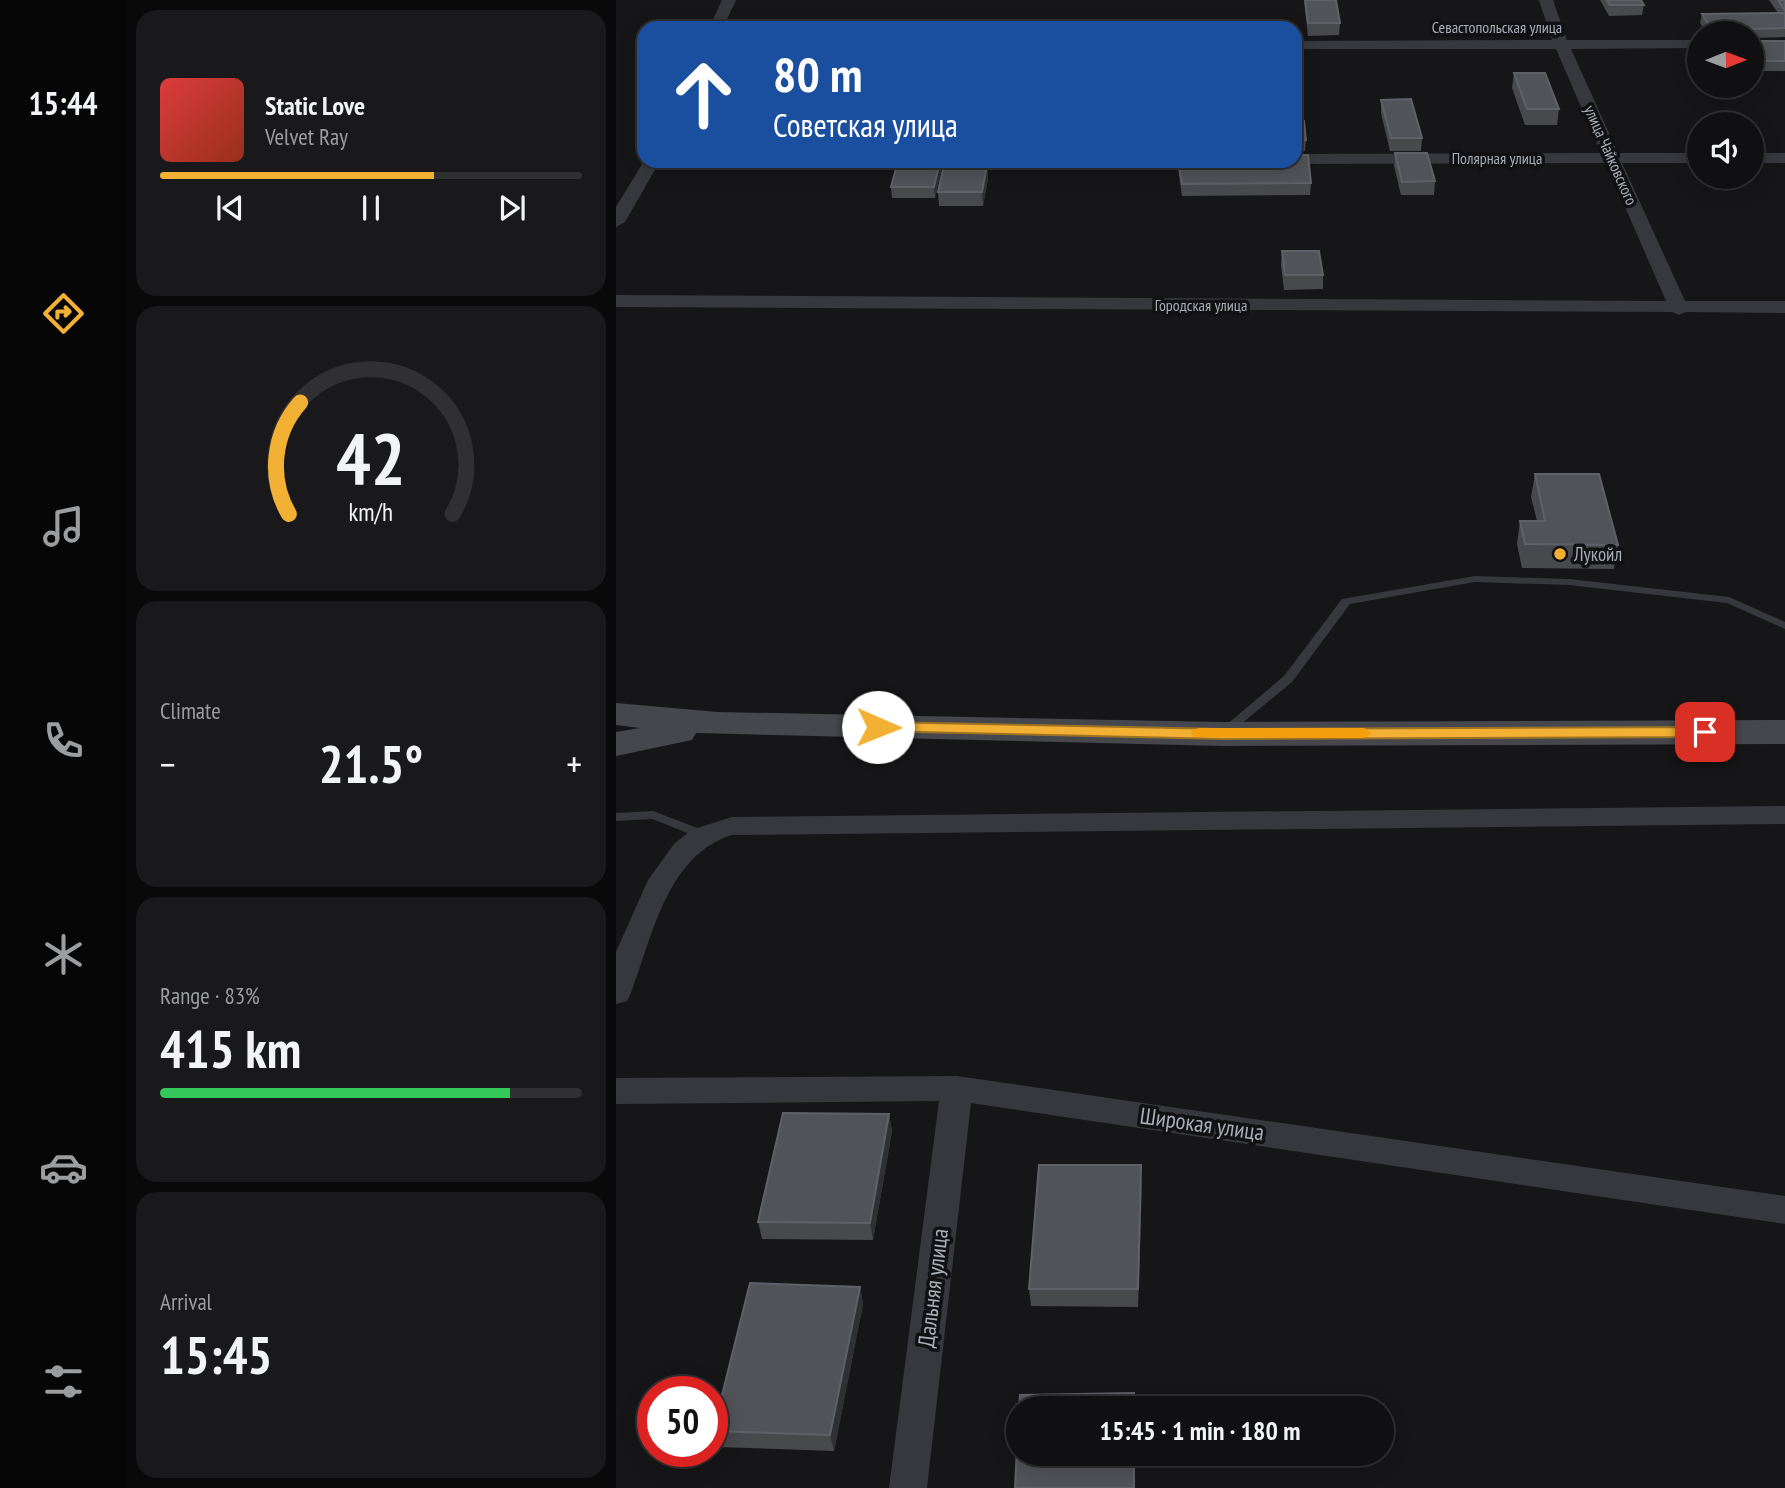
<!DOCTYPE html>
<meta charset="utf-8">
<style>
body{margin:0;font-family:"PT Sans Narrow",sans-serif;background:#19191b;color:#f1f3f6;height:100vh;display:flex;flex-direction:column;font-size:26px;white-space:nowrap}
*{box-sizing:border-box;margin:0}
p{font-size:23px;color:#9c9d9f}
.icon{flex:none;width:38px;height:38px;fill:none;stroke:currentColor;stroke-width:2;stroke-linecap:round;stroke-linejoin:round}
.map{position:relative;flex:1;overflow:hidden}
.drawer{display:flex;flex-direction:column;gap:10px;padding:10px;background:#09090a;width:490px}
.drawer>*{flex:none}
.banner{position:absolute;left:21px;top:21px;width:665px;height:147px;border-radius:21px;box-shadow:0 4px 18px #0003,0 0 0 2px #303032;background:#1a4fa0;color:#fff;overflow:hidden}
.needle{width:46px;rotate:89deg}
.controls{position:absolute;left:1071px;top:21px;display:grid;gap:14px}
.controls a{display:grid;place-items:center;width:77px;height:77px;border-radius:50%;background:#101012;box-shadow:0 4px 18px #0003,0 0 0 2px #303032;font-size:35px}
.speed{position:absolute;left:21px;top:1376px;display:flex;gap:14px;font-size:35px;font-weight:700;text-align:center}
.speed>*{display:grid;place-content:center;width:91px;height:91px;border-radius:50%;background:#101012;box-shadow:0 4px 18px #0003,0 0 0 2px #303032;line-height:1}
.speed .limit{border:10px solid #d22;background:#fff;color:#111}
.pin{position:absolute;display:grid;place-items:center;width:60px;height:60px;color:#fff;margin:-30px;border-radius:14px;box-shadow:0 4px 10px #0006}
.me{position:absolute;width:77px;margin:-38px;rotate:91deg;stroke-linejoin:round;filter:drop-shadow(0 0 5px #0008)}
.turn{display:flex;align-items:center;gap:24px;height:147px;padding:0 21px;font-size:32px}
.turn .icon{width:91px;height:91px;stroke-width:2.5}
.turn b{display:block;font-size:49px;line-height:60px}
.big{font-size:52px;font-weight:600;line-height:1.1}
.drawer .card{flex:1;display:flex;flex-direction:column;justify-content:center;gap:10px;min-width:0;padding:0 24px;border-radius:21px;background:#19191b}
.drawer .dial{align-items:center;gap:0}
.dial svg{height:182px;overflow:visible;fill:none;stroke:#303032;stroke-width:7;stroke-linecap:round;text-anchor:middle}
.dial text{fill:#f1f3f6;stroke:none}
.song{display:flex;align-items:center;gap:21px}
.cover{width:84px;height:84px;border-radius:10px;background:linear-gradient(135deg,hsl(0 70% 55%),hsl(10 70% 35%))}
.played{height:7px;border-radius:4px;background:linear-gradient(90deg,#f2b134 65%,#303032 65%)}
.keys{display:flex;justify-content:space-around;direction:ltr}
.heat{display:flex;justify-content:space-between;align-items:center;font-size:38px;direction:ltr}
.charge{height:10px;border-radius:5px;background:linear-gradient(90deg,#34c759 83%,#303032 0)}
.trip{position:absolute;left:390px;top:1396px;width:388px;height:70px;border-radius:35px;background:#101012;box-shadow:0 4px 18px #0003,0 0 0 2px #303032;font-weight:600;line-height:70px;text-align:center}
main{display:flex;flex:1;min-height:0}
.tabs{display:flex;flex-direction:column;width:126px;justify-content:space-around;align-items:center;background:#060607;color:#9c9d9f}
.tabs .icon{width:49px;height:49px}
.tabs .on{color:#f2b134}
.tabs b{font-size:32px;color:#f1f3f6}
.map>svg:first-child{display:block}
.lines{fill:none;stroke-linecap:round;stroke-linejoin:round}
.service{fill:#37383d;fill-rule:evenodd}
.minor{fill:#37383d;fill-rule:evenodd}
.secondary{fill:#45474d;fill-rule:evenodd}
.wall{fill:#47494d}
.shaded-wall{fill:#2f3033}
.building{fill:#525359;stroke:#5f6168;stroke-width:2}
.route{fill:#f2b134;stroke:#9d7322;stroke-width:2}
.slow{fill:#f59e0b}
.poi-dot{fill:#f2b134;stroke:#111113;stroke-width:2.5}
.labels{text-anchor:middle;stroke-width:7;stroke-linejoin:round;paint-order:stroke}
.far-street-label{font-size:16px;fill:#a8adb8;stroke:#111113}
.poi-label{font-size:19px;fill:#a8adb8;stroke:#111113;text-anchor:start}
.near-street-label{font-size:23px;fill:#a8adb8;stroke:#111113}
</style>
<main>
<nav class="tabs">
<b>15:44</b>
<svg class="icon on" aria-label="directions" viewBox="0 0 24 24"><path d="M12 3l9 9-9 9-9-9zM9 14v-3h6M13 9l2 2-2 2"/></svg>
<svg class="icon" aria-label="music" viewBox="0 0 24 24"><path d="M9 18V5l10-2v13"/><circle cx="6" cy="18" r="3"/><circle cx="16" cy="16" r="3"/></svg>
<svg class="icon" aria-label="phone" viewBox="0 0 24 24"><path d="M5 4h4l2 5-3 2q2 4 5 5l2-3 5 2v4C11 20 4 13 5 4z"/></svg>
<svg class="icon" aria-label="climate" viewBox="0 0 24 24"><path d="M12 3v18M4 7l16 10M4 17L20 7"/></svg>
<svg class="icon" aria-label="car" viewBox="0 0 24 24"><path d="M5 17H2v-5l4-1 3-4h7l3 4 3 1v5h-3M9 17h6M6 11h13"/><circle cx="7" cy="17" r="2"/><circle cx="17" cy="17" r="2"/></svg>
<svg class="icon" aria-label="filters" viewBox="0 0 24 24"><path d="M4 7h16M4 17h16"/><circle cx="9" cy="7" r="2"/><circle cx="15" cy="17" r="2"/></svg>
</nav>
<section class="drawer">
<div class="card">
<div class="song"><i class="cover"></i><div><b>Static Love</b><p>Velvet Ray</p></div></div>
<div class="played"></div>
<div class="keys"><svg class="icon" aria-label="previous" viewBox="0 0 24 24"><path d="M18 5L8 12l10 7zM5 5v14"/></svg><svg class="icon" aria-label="pause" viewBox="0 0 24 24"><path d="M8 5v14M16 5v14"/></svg><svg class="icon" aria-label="next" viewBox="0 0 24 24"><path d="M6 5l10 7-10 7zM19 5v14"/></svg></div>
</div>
<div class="card dial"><svg viewBox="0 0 100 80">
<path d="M14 69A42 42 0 1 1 86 69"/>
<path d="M14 69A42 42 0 0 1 19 20" stroke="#f2b134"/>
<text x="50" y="56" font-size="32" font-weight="700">42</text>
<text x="50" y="72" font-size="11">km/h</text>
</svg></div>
<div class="card"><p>Climate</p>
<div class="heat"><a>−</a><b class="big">21.5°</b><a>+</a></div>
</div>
<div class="card"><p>Range · 83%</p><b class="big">415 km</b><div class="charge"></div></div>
<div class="card"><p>Arrival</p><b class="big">15:45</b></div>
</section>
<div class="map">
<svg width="1169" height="1488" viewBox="0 0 1169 1488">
<rect width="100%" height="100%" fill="#161618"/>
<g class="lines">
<g class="service">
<polygon points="859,576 953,579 1113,597 1169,622 1169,629 1111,603 953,585 859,582 734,604 676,682 613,734 605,734 603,731 668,676 726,599"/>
<polygon points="37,811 92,832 93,835 87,839 36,819 0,821 0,813"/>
</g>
<g class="minor">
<polygon points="106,0 120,0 107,28 93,28"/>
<polygon points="923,0 937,0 951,40 1083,40 1083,48 955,49 1002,153 1083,153 1083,163 1006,163 1069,301 1169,301 1169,313 1070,312 1063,315 1056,312 0,307 0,295 1050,301 990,163 679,164 672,161 679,161 679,154 985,153 940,49 679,49 679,41 936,40"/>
<rect x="1136" y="153" width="33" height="10"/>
<polygon points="28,161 44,161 9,222 0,227 0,207"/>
<path d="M1169,806V824L116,835C51,855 36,937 15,993L11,1001L0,1004V952L32,880L58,844L75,830L116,817Z"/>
<polygon points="341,1076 1169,1196 1169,1224 355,1103 311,1488 273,1488 323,1101 0,1104 0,1078"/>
</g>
<polygon class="secondary" points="0,703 102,712 607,722 1169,720 1169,744 607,746 80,733 76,740 0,756 0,732 24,728 0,725"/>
</g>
<g class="wall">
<polygon points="688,0 720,0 724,23 723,35 692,36"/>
<polygon points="984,0 1025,0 1028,5 1026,15 993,16"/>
<polygon points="1153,0 1169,0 1169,37 1136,38 1136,33 1091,33 1084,23 1086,14 1162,13"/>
<polygon points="1136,39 1138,41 1169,41 1169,71 1136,71"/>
<polygon points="898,73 943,109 941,125 909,125 896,88"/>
<polygon points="765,100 806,138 805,151 774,151 765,113"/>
<polygon points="679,121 690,140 689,151 679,152"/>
<polygon points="779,153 819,181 818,195 785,195 778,166"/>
<polygon points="327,161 319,198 276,198 275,187"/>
<polygon points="561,161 679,161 695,183 694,195 566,196"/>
<polygon points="371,165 372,179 367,206 323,206 322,192"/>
<polygon points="666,251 707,275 707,289 668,290 665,265"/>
<polygon points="919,474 1002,545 998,569 906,568 901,544 904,521 921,521 915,497"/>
<polygon points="273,1114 276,1131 257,1240 146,1239 142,1222"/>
<polygon points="526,1183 522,1307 415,1306 413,1289"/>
<polygon points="244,1287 247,1304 218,1451 102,1447 97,1431"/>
</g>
<g class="shaded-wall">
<polygon points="324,161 327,161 319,198 318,187"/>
<polygon points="371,165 372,179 367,206 366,192"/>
<polygon points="273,1114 276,1131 257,1240 254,1223"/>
<polygon points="525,1165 526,1183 522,1307 522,1289"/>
<polygon points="244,1287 247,1304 218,1451 214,1435"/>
</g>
<g class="building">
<polygon points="689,0 720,0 724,23 692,23"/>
<polygon points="991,0 1025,0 1028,5 994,5"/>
<polygon points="1162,0 1169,0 1169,11"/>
<polygon points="1169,13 1169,28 1136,29 1136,33 1098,33 1086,14"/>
<polygon points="1136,39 1138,41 1169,41 1169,61 1136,61"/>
<polygon points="898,73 929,73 943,109 911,109"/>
<polygon points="795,99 806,138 775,138 765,100"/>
<polygon points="679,121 688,121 690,140 679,141"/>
<polygon points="779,153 811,153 819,181 786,182"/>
<polygon points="679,155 692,155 695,183 566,184 562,161 679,161"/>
<polygon points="282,161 324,161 318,187 275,187"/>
<polygon points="328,165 371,165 366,192 322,192"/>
<polygon points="666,251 703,251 707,275 669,275"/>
<polygon points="919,474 983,474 1002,545 909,544 904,521 929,521"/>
<polygon points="167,1113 273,1114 254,1223 142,1222"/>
<polygon points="423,1165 525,1165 522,1289 413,1289"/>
<polygon points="134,1283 244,1287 214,1435 97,1431"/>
<polygon points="518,1393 518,1409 403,1409 404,1395"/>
<polygon points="402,1426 402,1454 518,1454 518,1488 399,1488"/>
</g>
<polygon class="route" points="262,722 607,729 1089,727 1097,732 1089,737 607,739 256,731 254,727"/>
<polygon class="slow" points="583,728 748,728 756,733 748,738 577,737 575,733 577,730"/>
<circle class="poi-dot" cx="944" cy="554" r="7"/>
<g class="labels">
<g class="far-street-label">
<text x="881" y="33">Севастопольская улица</text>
<text transform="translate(995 155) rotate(66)" y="6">улица Чайковского</text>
<text x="881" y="164">Полярная улица</text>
<text x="585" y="311">Городская улица</text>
</g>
<g class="poi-label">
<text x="958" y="561">Лукойл</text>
</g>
<g class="near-street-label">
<text transform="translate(586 1124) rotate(8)" y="8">Широкая улица</text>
<text transform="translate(317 1288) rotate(-83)" y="8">Дальняя улица</text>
</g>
</g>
</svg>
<div class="controls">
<a><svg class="needle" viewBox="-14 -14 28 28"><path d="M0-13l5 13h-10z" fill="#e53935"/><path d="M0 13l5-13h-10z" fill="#9c9d9f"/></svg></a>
<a><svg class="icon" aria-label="sound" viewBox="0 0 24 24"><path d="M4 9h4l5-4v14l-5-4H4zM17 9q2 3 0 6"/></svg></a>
</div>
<div class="speed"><div class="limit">50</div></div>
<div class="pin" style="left:1089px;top:732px;background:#d93025"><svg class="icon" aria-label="arrive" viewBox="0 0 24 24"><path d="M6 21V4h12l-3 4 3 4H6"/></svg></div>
<svg class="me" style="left:262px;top:727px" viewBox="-20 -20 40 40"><circle r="19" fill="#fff"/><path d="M0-13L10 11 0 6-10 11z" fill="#f2b134"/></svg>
<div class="trip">15:45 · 1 min · 180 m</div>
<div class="banner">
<div class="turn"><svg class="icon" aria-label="ahead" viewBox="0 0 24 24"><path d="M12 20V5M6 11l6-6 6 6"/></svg><div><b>80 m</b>Советская улица</div></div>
</div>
</div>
</main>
